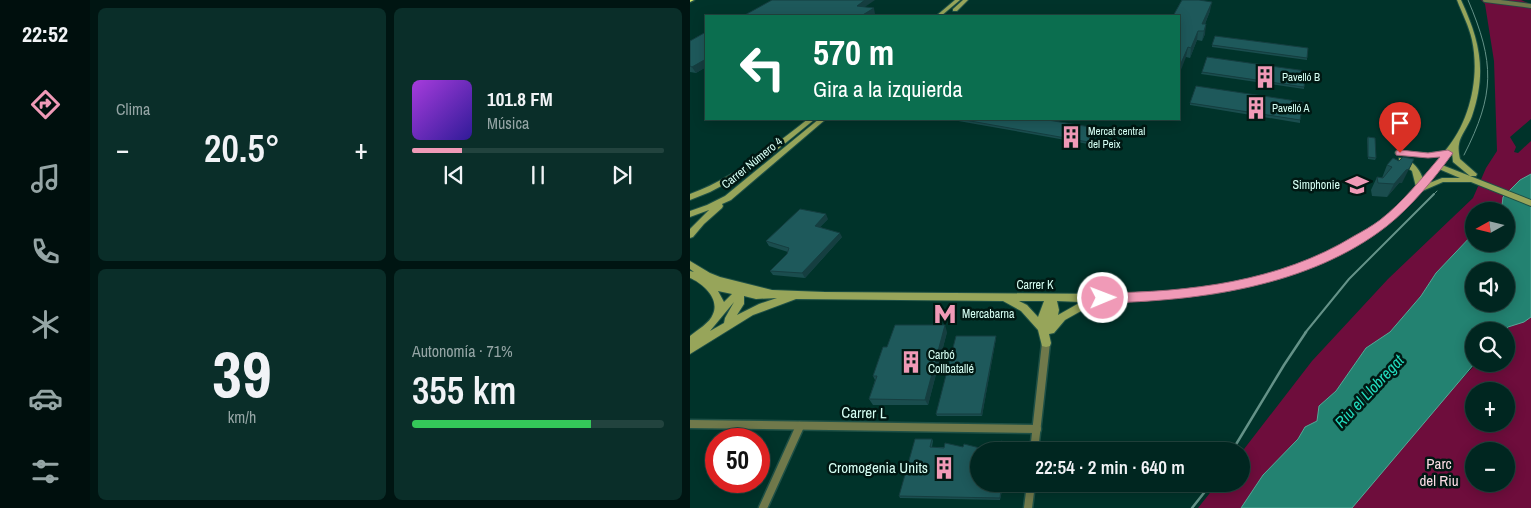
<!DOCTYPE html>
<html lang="es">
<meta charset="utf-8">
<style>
body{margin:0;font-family:"Archivo Narrow",sans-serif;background:#0a2e29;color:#f1f3f6;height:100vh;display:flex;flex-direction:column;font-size:19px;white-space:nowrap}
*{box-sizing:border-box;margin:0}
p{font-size:16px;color:#95a5a5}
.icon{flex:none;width:28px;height:28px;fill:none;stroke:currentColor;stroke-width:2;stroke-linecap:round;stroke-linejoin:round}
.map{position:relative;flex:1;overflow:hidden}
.side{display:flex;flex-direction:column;gap:8px;padding:8px;background:#001512;width:600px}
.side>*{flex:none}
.guide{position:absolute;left:15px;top:15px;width:475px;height:105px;border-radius:0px;box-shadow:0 2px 12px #0003,0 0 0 1px #22433e;background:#0b6e4f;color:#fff;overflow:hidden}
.needle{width:32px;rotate:262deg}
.buttons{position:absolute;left:775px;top:202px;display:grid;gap:10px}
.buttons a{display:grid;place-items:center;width:50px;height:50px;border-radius:50%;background:#002620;box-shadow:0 2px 12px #0003,0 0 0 1px #22433e;font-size:25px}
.speed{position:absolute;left:15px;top:428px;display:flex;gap:10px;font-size:25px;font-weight:700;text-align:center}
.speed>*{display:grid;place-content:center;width:65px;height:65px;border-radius:50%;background:#002620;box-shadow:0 2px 12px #0003,0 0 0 1px #22433e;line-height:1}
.speed .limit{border:8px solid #d22;background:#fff;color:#111}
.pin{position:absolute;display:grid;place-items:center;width:42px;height:42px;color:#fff;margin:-51px -21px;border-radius:50% 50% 50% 0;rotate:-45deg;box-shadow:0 0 5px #0007}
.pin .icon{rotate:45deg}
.me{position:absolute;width:55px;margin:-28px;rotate:89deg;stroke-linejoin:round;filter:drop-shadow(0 0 4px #0008)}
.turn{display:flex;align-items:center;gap:18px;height:105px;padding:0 25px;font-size:22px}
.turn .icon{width:65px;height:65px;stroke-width:2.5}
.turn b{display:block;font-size:35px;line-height:42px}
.big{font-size:38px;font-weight:600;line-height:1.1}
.side .tile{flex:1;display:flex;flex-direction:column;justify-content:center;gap:8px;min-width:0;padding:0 18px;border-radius:8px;background:#0a2e29}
.side .dial{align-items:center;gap:0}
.dial b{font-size:65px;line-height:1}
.song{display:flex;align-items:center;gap:15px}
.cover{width:60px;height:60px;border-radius:8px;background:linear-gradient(135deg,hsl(280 70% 55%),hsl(250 70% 35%))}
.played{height:5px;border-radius:2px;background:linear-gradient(90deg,#f09ab7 20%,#22433e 20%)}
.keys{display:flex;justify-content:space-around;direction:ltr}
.heat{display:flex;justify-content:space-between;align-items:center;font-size:28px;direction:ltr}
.charge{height:8px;border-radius:4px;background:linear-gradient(90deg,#34c759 71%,#22433e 0)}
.side .tiles{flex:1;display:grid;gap:8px;grid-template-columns:repeat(2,1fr)}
.trip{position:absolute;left:280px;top:442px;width:280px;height:50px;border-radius:25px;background:#002620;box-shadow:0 2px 12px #0003,0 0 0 1px #22433e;font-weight:600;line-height:50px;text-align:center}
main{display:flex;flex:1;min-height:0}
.tab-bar{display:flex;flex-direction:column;width:90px;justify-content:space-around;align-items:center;background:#000f0d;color:#95a5a5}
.tab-bar .icon{width:35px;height:35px}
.tab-bar .selected{color:#f09ab7}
.tab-bar b{font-size:22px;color:#f1f3f6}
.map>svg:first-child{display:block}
.green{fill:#6e0d3c;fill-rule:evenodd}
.water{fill:#238271;stroke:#59a898;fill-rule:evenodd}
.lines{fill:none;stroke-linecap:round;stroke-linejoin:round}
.street-far1-casing{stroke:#1e5046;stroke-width:5.5}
.street-casing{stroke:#1e5046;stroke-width:11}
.secondary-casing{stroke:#1e5046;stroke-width:2}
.highway-casing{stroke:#1e5046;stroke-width:3}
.street-far1{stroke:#70794b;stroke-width:4}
.street{stroke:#70794b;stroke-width:8}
.secondary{fill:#97a55a;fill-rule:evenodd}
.highway{fill:#d1e76d;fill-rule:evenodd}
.rail-far2{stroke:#649288;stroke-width:1}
.rail-far1{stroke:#649288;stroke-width:2}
.rail{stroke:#649288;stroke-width:2.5}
.wall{fill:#1a4d4e}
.shaded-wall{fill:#153e40}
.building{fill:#1e595b;stroke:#153e40}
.route{fill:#f09ab7;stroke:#9c6477}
.labels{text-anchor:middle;stroke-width:5;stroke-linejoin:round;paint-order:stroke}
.far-poi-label{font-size:11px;fill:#d6fff4;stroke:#001813;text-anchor:start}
.street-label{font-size:12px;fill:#d6fff4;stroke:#001813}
.poi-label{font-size:12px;fill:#d6fff4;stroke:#001813;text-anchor:start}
.near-street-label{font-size:15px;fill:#d6fff4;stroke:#001813}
.near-park-label{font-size:15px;fill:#fadbe4;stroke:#001813}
.near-poi-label{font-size:15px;fill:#d6fff4;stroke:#001813;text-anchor:end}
.near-water-label{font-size:16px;font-style:italic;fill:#22ddbf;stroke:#001813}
</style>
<main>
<nav class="tab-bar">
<b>22:52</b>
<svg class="icon selected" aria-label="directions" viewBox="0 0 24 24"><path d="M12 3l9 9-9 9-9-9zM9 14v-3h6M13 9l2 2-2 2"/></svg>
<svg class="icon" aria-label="music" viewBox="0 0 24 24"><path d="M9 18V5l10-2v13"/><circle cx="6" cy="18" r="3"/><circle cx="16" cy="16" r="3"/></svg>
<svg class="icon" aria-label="phone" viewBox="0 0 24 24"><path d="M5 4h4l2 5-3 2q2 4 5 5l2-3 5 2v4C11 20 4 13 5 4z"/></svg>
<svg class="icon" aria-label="climate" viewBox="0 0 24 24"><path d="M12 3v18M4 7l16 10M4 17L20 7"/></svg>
<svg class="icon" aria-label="car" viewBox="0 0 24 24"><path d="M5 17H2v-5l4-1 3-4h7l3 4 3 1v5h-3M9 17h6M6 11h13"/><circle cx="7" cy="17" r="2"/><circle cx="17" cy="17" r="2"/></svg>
<svg class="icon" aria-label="filters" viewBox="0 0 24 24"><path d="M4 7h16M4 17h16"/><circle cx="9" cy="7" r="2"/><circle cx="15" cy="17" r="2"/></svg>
</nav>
<section class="side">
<div class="tiles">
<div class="tile"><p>Clima</p>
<div class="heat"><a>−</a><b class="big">20.5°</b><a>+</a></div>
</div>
<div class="tile">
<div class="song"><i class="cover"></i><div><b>101.8 FM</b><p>Música</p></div></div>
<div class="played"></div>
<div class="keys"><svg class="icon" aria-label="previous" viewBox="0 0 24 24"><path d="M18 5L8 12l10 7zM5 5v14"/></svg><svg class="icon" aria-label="pause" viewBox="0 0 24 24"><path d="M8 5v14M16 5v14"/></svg><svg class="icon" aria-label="next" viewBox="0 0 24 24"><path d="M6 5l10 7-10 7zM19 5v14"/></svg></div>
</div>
<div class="tile dial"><b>39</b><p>km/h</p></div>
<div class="tile"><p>Autonomía · 71%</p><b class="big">355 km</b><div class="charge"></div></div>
</div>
</section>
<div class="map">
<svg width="841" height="508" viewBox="0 0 841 508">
<rect width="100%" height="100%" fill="#00332a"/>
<g class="green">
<polygon points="791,0 831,0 838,3 841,9 841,119 820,137 826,147 824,152 828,153 841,141 841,174 830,180 806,211 784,211 784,233 746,273 731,296 700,332 676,348 646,391 629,406 627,421 615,427 608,439 573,475 551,508 508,508 527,484 551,484 551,453 622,361 698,279 783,198 796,168 807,151 804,61 795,4"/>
<path d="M841,317V508H662L750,402L786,364H816V331H813C820,326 833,320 841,317ZM784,391H816V424H784ZM784,451H816V484H784Z"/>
</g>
<path class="water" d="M841,174V317L834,322L818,327L814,331H784V364L662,508H551L573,475L608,439L615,427L627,421L629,406L646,391L676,348L700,332L731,296L746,273L784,233V244H816V211H806L812,205L813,197L830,180ZM784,271H816V304H784Z"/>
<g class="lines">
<defs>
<polyline id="street-far1" points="795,0 841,6"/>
<g id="street">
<polyline points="0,424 347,429"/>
<polyline points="344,451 356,343"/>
<polyline points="73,508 110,426"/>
<polyline points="338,508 341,484"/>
</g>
<g id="secondary">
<polygon points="265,0 270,0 251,16 246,16"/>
<polygon points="273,0 278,0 267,11 263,11 263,9"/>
<path d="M767,0H771C790,41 797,72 782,116C779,125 770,136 769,144C768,148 769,155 770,159L787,174L786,176H780L763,162L762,152L752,165L841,200V206L781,182H753L730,192L708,215L690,230L660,249L628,265L592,278L557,287L522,294L451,301L407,302L375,320L364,333L359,334L361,343L360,346L356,347L352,346L348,330L331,311L313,301L106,299L63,315L0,354V336C7,330 20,323 23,314C30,298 12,283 0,278V271L4,272L0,269V261L20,273L30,277L82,290L134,292L416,294L486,291L522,287L557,280L590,271L622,260L654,245L684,226L703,211L726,187L722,171L709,162V158C721,158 730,169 733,179L751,156L738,157L709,155L705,153L706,151L738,153L755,151C780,122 790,77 782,40C779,26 772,13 767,0ZM749,169L770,178H752L737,184ZM28,291L42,294L34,302ZM54,296L66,299L87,298L69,304L47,315L54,304ZM329,301H354L348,317L337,305ZM367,301L391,302L368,315L369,310ZM44,302L35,318L34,323L20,331Z"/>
<path d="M118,119H125L82,154L52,175L20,192L0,200V194C45,177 81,148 118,119Z"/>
<polygon points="129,119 136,119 41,200 32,204 33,206 32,208 14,224 3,237 0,238 0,229 19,210 0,217 0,211 17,205 35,196"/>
</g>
<polygon id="highway" points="0,0 4,0 0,2"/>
</defs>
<use href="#street-far1" class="street-far1-casing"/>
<use href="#street" class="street-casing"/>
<use href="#secondary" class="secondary-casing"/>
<use href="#highway" class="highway-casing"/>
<use href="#street-far1" class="street-far1"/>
<use href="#street" class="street"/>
<use href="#secondary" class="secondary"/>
<use href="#highway" class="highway"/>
<g class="rail-far2">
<path d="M774,155C805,94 805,63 778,0"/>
<polyline points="743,195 747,191"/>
</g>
<polyline class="rail-far1" points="615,333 659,279 744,194"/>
<g class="rail">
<polyline points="542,451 594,365 616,332"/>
<polyline points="502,508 521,484"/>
</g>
</g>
<g class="wall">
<polygon points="520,11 515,24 515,34 512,41 507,40 500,58 496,57 489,16"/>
<polygon points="16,32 16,67 6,73 0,72 0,41"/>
<polygon points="522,45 617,58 617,60 522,47"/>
<polygon points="512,72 614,87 614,89 511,74"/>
<polygon points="500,103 610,120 610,123 500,105"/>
<polygon points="257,119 352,119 406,128 406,130 398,144"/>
<polygon points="678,137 686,158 685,160 678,159 677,139"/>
<polygon points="703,158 712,183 709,183 697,197 682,196 681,190 687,177 692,178 697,165"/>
<polygon points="138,219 130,227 152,237 115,278 83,275 80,271 97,254 98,252 79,246 76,241"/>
<polygon points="257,332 238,405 183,405 179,399 185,380 183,376 197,347"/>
<polygon points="306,338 292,416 247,416 246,414"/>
<polygon points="242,439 243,441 242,447 273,447 331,449 331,451 289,451 326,484 325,491 312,491 310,500 210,498 209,496"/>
</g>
<g class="shaded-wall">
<polygon points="175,0 185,0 169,11 167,6"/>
<polygon points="522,2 520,11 512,31 512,24"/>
<polygon points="184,8 185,14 182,16 171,16"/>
<polygon points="516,24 515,34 512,41 514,31"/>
<polygon points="508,31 507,40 500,58 501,48"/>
<polygon points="498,47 496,57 489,75 489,68"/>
<polygon points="16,59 16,67 6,73 2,67"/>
<polygon points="406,128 406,130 398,144 398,142"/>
<polygon points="724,159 712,183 709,183 697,197 704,184"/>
<polygon points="136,214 138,219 127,230 125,226"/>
<polygon points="150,233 152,237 115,278 112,273"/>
<polygon points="255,325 257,332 238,405 235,400"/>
<polygon points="306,336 306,338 292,416 291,414"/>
</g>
<g class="building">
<polygon points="82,0 175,0 167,6 184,8 171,16 53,16"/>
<polygon points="492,0 509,0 522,2 512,24 516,24 514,31 508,31 501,48 498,47 489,68 489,16 483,16"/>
<polygon points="16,32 16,59 2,67 0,66 0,41"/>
<polygon points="525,36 618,48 617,58 522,45"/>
<polygon points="517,57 616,71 614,87 512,72"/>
<polygon points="506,86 613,102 610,120 500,103"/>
<polygon points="269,119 352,119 406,128 398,142"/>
<polygon points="678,137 685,138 686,158 678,157"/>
<polygon points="713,157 724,159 719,169 716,170 704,184 688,183 687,177 693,178 702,167 697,165 703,158 709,161"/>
<polygon points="110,209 136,214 125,226 150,233 112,273 80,271 97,254 99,248 76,241"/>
<polygon points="205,325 255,325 235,400 179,399 187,376 183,376 193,347 197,347"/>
<polygon points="266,336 306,336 291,414 246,414"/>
<polygon points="225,439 242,439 240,447 254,448 255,443 273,447 274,444 290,448 308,448 311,441 329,446 331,448 330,451 289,451 289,484 326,484 325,489 311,489 310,498 209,496"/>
</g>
<path class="route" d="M710,150L738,153L758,150L763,153C744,179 722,206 697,226C619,287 508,301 413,303L408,301L407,298L408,294L413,293C499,292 589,282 664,236C673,231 682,226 690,220C713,202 731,179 750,157L738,158L706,155V151Z"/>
<defs>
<symbol id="building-bare" viewBox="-9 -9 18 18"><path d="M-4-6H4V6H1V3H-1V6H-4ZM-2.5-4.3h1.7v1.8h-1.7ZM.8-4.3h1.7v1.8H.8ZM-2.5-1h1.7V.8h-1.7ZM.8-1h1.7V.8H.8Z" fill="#f09ab7" stroke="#001813" stroke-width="2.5" paint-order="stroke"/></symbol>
<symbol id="school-bare" viewBox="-9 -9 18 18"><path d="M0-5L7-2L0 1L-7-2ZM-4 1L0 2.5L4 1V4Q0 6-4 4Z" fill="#f09ab7" stroke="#001813" stroke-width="2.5" paint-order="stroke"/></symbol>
<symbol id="metro-bare" viewBox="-9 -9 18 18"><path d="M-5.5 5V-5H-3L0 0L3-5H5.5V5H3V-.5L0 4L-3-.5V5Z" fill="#f09ab7" stroke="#001813" stroke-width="2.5" paint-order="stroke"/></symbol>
</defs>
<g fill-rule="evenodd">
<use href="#building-bare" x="559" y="61" width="32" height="32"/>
<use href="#building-bare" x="550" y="92" width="32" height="32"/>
<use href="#building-bare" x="365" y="121" width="32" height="32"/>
<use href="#school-bare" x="651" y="169" width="32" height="32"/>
<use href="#metro-bare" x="239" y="298" width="32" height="32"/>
<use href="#building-bare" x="205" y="346" width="32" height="32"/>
<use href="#building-bare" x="238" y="452" width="32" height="32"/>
</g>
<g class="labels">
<g class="far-poi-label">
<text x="592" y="81">Pavelló B</text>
<text x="582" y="112">Pavelló A</text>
<text x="398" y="135">Mercat central<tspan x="398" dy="13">del Peix</tspan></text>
</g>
<g class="street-label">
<text transform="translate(62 163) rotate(-39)" y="4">Carrer Número 4</text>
<text x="345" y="289">Carrer K</text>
</g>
<g class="poi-label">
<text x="650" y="189" text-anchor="end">Simphonie</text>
<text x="272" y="318">Mercabarna</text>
<text x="238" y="359">Carbó<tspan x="238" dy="14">Collbatallé</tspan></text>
</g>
<g class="near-street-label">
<text transform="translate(174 413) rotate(1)" y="5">Carrer L</text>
</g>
<g class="near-park-label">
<text x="749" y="469">Parc<tspan x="749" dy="17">del Riu</tspan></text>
</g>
<g class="near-poi-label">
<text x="238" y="473">Cromogenia Units</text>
</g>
<g class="near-water-label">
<text transform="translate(679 391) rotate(-47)" y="6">Riu el Llobregat</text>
</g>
</g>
</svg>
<div class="buttons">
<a><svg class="needle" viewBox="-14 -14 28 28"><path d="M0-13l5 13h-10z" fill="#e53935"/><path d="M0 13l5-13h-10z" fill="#95a5a5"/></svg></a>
<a><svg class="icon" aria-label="sound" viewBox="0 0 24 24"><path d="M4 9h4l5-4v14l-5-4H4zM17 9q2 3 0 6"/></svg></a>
<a><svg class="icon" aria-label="search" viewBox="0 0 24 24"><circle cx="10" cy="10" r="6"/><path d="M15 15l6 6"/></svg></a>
<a>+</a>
<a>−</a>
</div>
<div class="speed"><div class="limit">50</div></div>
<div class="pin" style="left:710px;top:153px;background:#d93025"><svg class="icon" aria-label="arrive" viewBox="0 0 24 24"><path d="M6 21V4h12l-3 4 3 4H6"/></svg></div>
<svg class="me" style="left:413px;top:298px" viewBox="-20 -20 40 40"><circle r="17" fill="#f09ab7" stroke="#fff" stroke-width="3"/><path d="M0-11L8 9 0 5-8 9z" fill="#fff"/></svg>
<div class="trip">22:54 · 2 min · 640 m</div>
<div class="guide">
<div class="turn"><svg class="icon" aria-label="left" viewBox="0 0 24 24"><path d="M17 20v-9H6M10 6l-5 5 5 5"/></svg><div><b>570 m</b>Gira a la izquierda</div></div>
</div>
</div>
</main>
